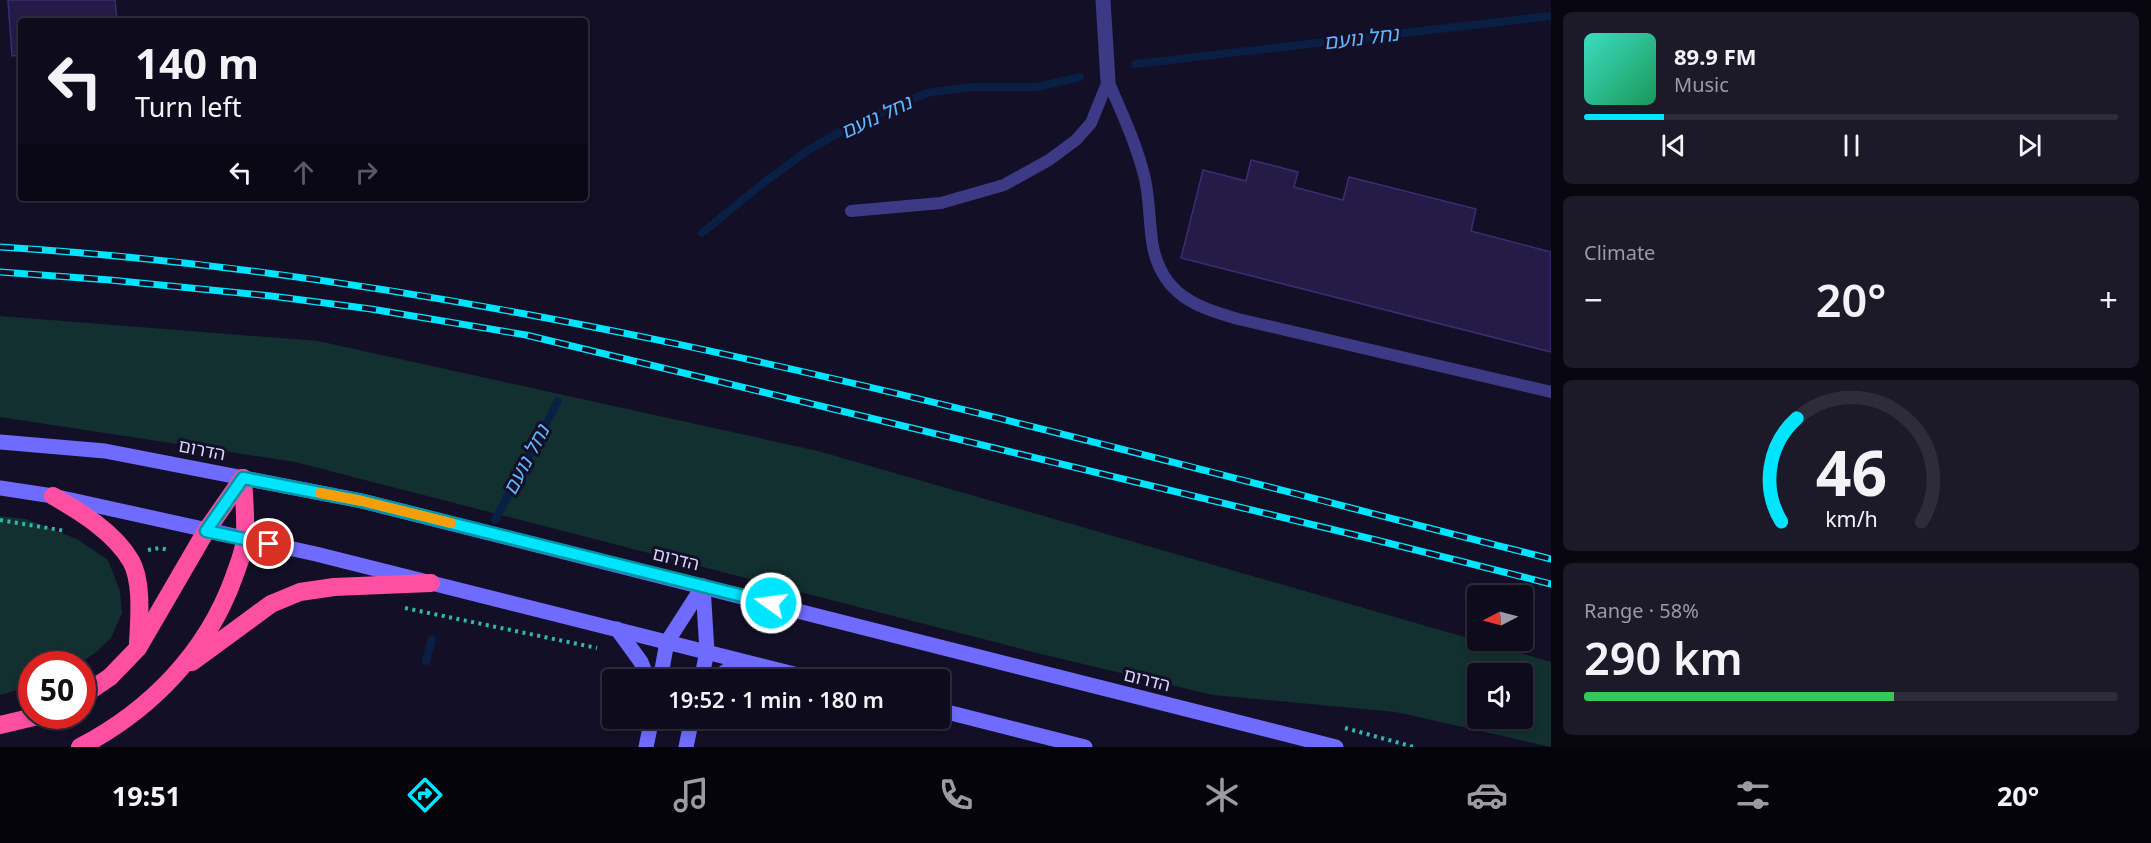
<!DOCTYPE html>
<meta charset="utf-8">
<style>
body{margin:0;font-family:"Noto Sans","Noto Sans Hebrew",sans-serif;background:#1c1929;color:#f1f3f6;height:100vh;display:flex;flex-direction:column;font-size:22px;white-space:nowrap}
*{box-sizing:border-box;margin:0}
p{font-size:20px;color:#9b9ba3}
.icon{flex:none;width:33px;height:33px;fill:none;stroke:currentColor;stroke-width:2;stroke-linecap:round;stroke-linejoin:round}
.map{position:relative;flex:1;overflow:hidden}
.panel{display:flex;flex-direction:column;gap:12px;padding:12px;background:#08060f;width:600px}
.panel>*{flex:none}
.hud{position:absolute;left:18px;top:18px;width:570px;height:183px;border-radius:6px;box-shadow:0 3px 9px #0003,0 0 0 2px #2e2b3b;background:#0e0b1c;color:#f1f3f6;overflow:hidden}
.needle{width:39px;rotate:264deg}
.fabs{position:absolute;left:1467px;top:585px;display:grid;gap:12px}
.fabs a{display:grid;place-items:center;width:66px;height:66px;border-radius:6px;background:#0e0b1c;box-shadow:0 3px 9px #0003,0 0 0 2px #2e2b3b;font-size:30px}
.speed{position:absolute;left:18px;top:651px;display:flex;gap:12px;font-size:30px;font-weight:700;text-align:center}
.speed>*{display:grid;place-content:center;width:78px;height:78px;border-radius:50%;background:#0e0b1c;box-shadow:0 3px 9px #0003,0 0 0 2px #2e2b3b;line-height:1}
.speed .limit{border:9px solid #d22;background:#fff;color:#111}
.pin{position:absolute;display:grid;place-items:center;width:51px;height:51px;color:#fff;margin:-26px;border:3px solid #fff;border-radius:50%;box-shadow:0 2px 6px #0007}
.me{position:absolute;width:66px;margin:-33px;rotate:284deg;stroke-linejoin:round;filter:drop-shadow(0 0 4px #0008)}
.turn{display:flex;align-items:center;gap:21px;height:126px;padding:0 18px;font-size:27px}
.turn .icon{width:78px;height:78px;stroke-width:2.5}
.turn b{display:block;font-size:42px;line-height:51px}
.lanes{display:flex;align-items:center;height:57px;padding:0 18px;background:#0003;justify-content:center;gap:30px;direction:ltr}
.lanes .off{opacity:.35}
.big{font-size:45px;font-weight:600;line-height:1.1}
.panel .widget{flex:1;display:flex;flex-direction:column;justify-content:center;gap:9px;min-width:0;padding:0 21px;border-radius:9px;background:#1c1929}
.panel .dial{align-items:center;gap:0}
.dial svg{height:156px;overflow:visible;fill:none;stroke:#2e2b3b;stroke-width:7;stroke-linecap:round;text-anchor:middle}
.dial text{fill:#f1f3f6;stroke:none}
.song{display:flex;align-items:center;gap:18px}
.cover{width:72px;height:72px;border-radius:9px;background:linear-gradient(135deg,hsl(170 70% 55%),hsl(150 70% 35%))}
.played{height:6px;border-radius:3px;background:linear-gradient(90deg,#00e5ff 15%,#2e2b3b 15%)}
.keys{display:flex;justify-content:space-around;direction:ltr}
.heat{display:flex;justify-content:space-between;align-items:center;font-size:33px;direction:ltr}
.charge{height:9px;border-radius:4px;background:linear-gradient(90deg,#34c759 58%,#2e2b3b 0)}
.trip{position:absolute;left:602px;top:669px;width:348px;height:60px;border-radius:6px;background:#0e0b1c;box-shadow:0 3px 9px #0003,0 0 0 2px #2e2b3b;font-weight:600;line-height:60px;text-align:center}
.menu{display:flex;height:96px;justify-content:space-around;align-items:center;background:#06040b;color:#9b9ba3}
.menu .icon{width:42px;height:42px}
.menu .current{color:#00e5ff}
.menu b{font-size:27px;color:#f1f3f6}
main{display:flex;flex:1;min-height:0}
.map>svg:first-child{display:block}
.green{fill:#12302f;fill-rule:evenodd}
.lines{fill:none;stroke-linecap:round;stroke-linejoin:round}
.stream{stroke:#0a1f44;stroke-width:8}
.building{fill:#241b47;stroke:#3b2d73;stroke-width:1.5}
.path{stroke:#2fb8b0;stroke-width:4;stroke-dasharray:3 4.5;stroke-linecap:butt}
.lane{stroke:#3d3a85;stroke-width:12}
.street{stroke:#3d3a85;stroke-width:15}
.secondary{stroke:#6f6bff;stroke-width:15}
.highway{stroke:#ff4fa3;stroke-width:18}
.rail-casing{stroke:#00e5ff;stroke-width:7}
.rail{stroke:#130f26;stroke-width:4.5;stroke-dasharray:14;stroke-linecap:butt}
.route-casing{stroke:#0095a6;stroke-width:15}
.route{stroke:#00e5ff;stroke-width:10}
.slow{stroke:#f59e0b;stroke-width:10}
.labels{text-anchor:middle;stroke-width:6;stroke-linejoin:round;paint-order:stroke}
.street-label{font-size:18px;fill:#d9d4ff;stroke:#130f26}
.water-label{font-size:20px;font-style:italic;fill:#62b6ff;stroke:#130f26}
</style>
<main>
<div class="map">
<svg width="1551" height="747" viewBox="0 0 1551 747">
<rect width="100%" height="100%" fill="#130f26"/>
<g class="green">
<path d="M0,316L318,341L818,451L1551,662V747L1396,712L1213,695L1041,654L295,462L0,417ZM1478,674H1522V718H1478Z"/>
<polygon points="0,516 26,519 77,539 108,560 120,591 122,613 111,638 95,653 78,664 32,664 31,686 0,695"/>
</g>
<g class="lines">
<g class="stream">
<polyline points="1135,64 1551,16"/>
<polyline points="702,233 767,180 807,151 852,125 927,93 972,87 1037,87 1080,77"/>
<polyline points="495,520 558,401"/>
<polyline points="426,661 432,639"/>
</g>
</g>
<g class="building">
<polygon points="8,0 115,0 117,21 21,21 21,55 12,56"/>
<polygon points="1251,160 1298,172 1294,187 1343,200 1349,177 1476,209 1471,231 1551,252 1551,352 1181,258 1203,170 1246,181"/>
</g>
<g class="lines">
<g class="path">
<polyline points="0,520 66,531"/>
<polyline points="148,550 159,548 170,550"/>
<polyline points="405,608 597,648"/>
<polyline points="1345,728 1414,747"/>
</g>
<g class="lane">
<path d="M1108,81C1122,113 1137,145 1145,179C1150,202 1149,225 1153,247C1163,295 1196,307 1238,319L1551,392"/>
<polyline points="851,211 941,203 1004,185 1049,160 1076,140 1091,123 1108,81"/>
</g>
<polyline class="street" points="1103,0 1108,81"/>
<g class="secondary">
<polyline points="0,442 105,451 362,501 1336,747"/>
<polyline points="0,488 53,496 316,554 818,680"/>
<polyline points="617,629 641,662 648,680"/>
<polyline points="660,680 667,642 703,586"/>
<polyline points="701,680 707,652 703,586"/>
<polyline points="712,680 734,666 747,663"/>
<polyline points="939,710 1085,747"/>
<polyline points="646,747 652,718"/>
<polyline points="686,747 692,718"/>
</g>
<g class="highway">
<path d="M53,496C81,512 115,533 131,561C143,582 139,621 138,644"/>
<polyline points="192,662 271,604 300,592 334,587 431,583"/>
<polyline points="82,696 110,677 138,648 206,531 243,478"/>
<polyline points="0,725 38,716"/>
<path d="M80,747C151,710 207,652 234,577C238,565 245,550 245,537C246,518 244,497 243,478"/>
</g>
<defs>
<g id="rail">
<path d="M0,247C529,279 1040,431 1551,559"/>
<polyline points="0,272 110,280 271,296 371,309 526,335 1380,541 1551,584"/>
</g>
</defs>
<use href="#rail" class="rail-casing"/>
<use href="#rail" class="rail"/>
</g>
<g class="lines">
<defs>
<polyline id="route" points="269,544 206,531 243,478 362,501 771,603"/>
</defs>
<use href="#route" class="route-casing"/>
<use href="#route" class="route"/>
<polyline class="slow" points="320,493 362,501 451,523"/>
</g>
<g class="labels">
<g class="street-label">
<text transform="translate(202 450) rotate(11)" y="6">הדרום</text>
<text transform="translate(676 559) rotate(14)" y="6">הדרום</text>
<text transform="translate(1147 680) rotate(14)" y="6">הדרום</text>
</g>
<g class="water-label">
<text transform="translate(1361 38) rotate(-7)" y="7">נחל נועם</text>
<text transform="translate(876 117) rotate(-25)" y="7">נחל נועם</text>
<text transform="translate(526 460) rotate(-62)" y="7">נחל נועם</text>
</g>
</g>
</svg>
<div class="fabs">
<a><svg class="needle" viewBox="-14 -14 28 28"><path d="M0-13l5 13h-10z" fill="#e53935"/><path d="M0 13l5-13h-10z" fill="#9b9ba3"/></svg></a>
<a><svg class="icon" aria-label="sound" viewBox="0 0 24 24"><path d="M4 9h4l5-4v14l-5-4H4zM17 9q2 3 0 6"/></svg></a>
</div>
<div class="speed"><div class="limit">50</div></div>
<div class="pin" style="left:269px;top:544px;background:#d93025"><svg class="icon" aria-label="arrive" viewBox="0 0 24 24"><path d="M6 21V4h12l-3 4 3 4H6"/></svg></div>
<svg class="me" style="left:771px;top:603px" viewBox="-20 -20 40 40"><circle r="17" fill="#00e5ff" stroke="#fff" stroke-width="3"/><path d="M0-11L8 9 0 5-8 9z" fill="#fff"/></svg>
<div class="trip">19:52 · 1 min · 180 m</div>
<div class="hud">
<div class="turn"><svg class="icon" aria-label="left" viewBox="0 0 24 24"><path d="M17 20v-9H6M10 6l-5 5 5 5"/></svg><div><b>140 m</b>Turn left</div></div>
<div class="lanes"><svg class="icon" aria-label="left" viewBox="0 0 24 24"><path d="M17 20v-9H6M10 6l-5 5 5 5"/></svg><svg class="icon off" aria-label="ahead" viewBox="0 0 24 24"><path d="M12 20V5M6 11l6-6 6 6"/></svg><svg class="icon off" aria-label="right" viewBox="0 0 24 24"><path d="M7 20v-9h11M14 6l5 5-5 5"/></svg></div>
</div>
</div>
<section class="panel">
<div class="widget">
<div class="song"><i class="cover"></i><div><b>89.9 FM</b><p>Music</p></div></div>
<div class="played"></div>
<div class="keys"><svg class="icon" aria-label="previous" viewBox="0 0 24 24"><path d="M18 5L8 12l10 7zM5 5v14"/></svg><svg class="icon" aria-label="pause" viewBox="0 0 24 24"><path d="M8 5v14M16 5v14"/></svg><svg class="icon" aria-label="next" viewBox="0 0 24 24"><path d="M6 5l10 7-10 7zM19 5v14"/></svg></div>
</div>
<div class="widget"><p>Climate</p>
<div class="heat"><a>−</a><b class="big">20°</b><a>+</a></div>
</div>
<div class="widget dial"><svg viewBox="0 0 100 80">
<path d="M14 69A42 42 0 1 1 86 69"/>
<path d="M14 69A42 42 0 0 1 22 16" stroke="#00e5ff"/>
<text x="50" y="56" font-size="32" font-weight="700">46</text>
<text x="50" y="72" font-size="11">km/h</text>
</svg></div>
<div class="widget"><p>Range · 58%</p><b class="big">290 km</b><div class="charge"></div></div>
</section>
</main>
<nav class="menu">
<b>19:51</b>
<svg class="icon current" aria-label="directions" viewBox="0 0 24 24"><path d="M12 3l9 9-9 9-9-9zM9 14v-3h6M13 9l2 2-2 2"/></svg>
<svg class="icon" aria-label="music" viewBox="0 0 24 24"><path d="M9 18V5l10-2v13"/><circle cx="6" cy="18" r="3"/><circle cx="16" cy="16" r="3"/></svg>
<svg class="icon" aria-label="phone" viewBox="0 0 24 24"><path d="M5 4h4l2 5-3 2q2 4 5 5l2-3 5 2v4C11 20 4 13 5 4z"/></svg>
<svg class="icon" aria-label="climate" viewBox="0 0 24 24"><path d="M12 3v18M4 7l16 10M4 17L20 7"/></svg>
<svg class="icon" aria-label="car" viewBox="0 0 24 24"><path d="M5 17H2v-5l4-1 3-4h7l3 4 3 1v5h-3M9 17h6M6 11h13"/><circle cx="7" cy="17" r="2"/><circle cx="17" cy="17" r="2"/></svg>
<svg class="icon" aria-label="filters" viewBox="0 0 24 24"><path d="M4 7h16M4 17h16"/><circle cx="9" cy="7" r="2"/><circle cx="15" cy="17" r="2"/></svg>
<b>20°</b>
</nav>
